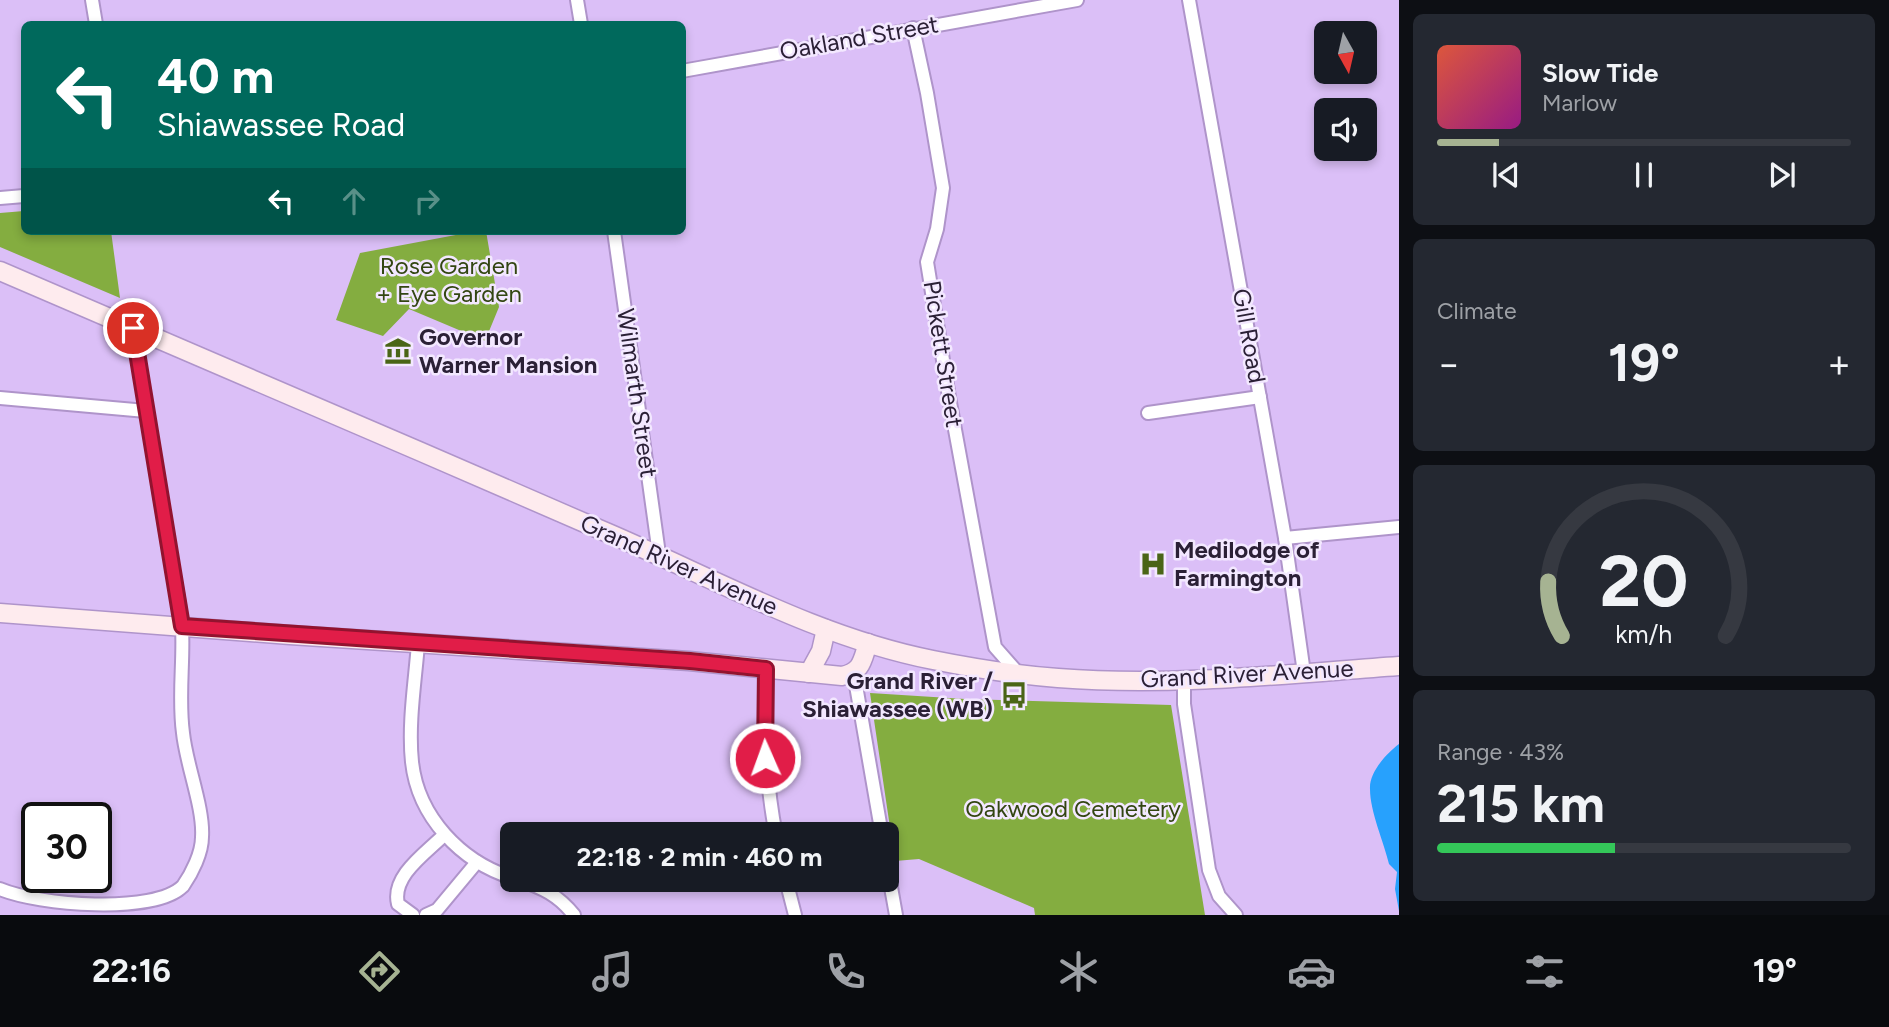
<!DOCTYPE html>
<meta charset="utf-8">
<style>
body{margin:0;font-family:Figtree,sans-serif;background:#242831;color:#f1f3f6;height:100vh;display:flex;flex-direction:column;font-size:26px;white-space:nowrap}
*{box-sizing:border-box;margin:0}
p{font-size:23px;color:#9ea1a6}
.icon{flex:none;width:38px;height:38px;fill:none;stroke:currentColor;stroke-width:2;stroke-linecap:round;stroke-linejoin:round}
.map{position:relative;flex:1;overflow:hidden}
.drawer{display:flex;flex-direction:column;gap:14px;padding:14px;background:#0d0f14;width:490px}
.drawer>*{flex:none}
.guide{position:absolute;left:21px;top:21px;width:665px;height:214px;border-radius:10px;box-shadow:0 4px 10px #0003;background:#00695c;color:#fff;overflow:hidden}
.needle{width:46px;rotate:172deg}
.tools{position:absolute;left:1314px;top:21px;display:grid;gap:14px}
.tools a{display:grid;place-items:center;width:63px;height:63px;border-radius:10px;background:#171b24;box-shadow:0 4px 10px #0003;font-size:35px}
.speed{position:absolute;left:21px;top:802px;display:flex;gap:14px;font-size:35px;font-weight:700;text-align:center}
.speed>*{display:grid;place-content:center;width:91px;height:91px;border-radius:50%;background:#171b24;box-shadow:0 4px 10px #0003;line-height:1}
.speed .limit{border:4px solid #111;border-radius:10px;background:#fff;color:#111}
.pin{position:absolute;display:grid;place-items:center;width:60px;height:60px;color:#fff;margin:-30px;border:4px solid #fff;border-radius:50%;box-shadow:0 2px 7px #0007}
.me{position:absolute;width:77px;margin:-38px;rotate:358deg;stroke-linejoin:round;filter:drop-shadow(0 0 5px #0008)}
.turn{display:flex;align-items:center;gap:24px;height:147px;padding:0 21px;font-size:32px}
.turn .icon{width:91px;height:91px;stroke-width:2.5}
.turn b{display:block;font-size:49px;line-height:60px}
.lanes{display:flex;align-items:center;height:66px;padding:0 21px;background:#0003;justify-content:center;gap:35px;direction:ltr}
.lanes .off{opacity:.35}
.big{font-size:52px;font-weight:700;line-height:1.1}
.drawer .card{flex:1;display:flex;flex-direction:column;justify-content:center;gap:10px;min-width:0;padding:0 24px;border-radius:10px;background:#242831}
.drawer .dial{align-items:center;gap:0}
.dial svg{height:182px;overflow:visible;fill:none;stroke:#363941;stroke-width:7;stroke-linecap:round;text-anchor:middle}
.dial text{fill:#f1f3f6;stroke:none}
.song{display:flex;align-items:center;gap:21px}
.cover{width:84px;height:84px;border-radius:10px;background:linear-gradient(135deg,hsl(10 70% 55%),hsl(310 70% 35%))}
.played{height:7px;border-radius:4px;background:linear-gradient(90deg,#a6b392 15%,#363941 15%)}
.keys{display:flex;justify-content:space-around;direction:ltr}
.heat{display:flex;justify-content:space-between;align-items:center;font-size:38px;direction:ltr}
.charge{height:10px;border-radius:5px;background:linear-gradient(90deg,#34c759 43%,#363941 0)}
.trip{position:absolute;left:500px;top:822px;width:399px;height:70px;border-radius:10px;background:#171b24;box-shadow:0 4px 10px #0003;font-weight:700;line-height:70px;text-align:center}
.dock{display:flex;height:112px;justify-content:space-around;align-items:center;background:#090b0e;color:#9ea1a6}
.dock .icon{width:49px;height:49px}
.dock .selected{color:#a6b392}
.dock b{font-size:32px;color:#f1f3f6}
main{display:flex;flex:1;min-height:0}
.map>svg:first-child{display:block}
.green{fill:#84ad40}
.water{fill:#27a1fd}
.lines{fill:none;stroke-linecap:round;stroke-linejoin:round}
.street-casing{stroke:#af94ca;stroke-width:16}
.secondary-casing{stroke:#af94ca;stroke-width:21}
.street{stroke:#fff;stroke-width:12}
.secondary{stroke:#feebee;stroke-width:18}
.route-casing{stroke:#92132f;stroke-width:18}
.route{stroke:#e11d48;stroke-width:12}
.labels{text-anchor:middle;stroke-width:5;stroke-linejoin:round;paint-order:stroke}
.street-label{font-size:24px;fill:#2b2036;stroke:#f3e8ff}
.park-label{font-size:24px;fill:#334612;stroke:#f3e8ff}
.poi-label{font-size:24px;font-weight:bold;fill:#2b2036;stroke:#f3e8ff;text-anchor:start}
</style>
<main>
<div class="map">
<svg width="1399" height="915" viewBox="0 0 1399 915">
<rect width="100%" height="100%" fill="#dbbff7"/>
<g class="green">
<polygon points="24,211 24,231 111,231 120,298 0,247 0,213"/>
<polygon points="477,231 486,231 499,307 485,341 409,309 383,336 336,320 360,253"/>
<polygon points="870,693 965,699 1171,705 1205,915 1035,915 1034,908 919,859 895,861"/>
</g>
<path class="water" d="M1399,744V911L1395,889L1397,872L1389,864C1384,842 1370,812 1370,789C1369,772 1387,753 1399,744Z"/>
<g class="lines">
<defs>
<g id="street">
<polyline points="92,0 96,24"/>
<polyline points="577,0 581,24"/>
<polyline points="1189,0 1285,538 1304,673"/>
<polyline points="913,28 927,93 943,188 937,229 927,262 949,397 995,647 1018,673"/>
<polyline points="682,71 1077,0"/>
<polyline points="0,198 24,196"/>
<polyline points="614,231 659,554"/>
<polyline points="0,398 146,411"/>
<polyline points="1148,413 1260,397"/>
<polyline points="1285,538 1399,527"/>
<path d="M418,644C415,682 408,724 412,762C418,817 461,862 513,878"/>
<path d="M766,669C764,725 765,779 776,835"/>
<polyline points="854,674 882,835"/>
<polyline points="1184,680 1184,704 1209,870 1219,896 1236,915"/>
<polyline points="887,865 896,915"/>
<path d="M519,880C542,887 559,896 574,915"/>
<polyline points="786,880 795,915"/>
<path d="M0,889C38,905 154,915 183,886C192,873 202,853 202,837C204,808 186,764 183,733C178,697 184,662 182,627C179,595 171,563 166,532C155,464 144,396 133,328"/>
<path d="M413,915L398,904C391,876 426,853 444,835"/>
<polyline points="426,915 437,910 477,862"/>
</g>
<g id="secondary">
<path d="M0,271C201,357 401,443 601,530C710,576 816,637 933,660C973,668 1016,675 1058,678C1171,687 1286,674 1399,666"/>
<path d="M0,613L290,635L689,661L842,676C862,672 862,661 868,643"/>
<polyline points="809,673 821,651 826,629"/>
</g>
</defs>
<use href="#street" class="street-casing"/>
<use href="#secondary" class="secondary-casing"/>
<use href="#street" class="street"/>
<use href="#secondary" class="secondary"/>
</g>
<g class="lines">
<defs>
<polyline id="route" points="133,328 182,626 690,661 766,669 765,758"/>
</defs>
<use href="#route" class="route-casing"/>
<use href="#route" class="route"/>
</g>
<defs>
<symbol id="museum-bare" viewBox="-9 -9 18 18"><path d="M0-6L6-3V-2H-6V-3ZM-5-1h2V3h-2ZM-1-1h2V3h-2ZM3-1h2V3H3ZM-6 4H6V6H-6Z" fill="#4a6517" stroke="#f3e8ff" stroke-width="2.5" paint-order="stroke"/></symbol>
<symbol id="hospital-bare" viewBox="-9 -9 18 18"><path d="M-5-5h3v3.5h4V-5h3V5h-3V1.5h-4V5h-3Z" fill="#4a6517" stroke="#f3e8ff" stroke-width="2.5" paint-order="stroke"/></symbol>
<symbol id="bus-bare" viewBox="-9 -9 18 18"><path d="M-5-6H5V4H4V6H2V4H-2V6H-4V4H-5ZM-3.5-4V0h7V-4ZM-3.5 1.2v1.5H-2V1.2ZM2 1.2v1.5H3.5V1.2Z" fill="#4a6517" stroke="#f3e8ff" stroke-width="2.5" paint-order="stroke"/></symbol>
</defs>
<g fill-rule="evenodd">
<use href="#museum-bare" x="379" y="332" width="38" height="38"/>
<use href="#hospital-bare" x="1134" y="545" width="38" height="38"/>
<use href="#bus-bare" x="995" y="676" width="38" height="38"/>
</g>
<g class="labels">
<g class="street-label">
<text transform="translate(859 38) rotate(-10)" y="8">Oakland Street</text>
<text transform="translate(1249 336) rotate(80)" y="8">Gill Road</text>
<text transform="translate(943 354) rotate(81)" y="8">Pickett Street</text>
<text transform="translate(637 393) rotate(82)" y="8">Wilmarth Street</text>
<text transform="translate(679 565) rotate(24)" y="8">Grand River Avenue</text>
<text transform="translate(1247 674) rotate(-3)" y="8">Grand River Avenue</text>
</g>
<g class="park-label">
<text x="449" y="274">Rose Garden<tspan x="449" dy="28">+ Eye Garden</tspan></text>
<text x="1073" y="817">Oakwood Cemetery</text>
</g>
<g class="poi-label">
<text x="419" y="345">Governor<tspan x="419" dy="28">Warner Mansion</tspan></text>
<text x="1174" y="558">Medilodge of<tspan x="1174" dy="28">Farmington</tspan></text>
<text x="993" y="689" text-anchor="end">Grand River /<tspan x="993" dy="28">Shiawassee (WB)</tspan></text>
</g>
</g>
</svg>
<div class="tools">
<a><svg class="needle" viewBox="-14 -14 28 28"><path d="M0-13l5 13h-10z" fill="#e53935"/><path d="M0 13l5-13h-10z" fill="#9ea1a6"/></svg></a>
<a><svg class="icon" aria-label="sound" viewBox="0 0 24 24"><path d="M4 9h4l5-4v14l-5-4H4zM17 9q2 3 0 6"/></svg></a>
</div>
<div class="speed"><div class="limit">30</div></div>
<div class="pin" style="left:133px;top:328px;background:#d93025"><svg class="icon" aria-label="arrive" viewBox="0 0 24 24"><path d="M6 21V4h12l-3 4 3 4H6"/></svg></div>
<svg class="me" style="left:765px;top:758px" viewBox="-20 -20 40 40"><circle r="17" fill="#e11d48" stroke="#fff" stroke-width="3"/><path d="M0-11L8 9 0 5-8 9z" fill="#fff"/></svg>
<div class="trip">22:18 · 2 min · 460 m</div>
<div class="guide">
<div class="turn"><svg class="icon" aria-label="left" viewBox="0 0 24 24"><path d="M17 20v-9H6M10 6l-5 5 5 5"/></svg><div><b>40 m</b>Shiawassee Road</div></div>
<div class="lanes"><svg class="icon" aria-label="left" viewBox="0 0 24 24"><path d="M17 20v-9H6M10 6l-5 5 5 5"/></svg><svg class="icon off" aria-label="ahead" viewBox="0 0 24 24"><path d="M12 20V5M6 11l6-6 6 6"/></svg><svg class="icon off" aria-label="right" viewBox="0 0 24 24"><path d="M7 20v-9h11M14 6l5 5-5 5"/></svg></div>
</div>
</div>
<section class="drawer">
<div class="card">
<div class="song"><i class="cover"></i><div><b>Slow Tide</b><p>Marlow</p></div></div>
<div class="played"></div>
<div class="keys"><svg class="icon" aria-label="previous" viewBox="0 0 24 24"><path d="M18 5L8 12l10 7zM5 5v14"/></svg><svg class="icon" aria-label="pause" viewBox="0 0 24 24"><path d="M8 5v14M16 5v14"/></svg><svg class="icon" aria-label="next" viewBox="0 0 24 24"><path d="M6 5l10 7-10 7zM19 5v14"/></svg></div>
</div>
<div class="card"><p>Climate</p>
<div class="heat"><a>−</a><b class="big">19°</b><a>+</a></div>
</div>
<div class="card dial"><svg viewBox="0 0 100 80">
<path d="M14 69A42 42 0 1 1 86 69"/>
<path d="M14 69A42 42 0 0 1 8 45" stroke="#a6b392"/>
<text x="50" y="56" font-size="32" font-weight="700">20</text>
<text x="50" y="72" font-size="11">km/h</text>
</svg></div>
<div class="card"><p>Range · 43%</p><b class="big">215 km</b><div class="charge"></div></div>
</section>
</main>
<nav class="dock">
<b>22:16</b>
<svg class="icon selected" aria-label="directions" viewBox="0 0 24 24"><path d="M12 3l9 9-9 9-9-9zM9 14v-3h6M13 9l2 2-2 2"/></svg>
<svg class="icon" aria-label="music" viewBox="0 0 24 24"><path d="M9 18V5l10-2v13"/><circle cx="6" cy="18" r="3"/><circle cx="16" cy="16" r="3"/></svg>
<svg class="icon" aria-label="phone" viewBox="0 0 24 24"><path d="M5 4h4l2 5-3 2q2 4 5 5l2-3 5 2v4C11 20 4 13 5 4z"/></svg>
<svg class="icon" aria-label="climate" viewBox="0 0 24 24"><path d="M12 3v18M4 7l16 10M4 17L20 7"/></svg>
<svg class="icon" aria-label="car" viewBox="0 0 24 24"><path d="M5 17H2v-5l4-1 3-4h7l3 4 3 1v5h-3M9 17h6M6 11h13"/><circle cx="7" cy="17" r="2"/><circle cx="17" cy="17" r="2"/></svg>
<svg class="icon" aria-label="filters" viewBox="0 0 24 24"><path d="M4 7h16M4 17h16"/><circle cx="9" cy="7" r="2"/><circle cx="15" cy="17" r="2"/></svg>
<b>19°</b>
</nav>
